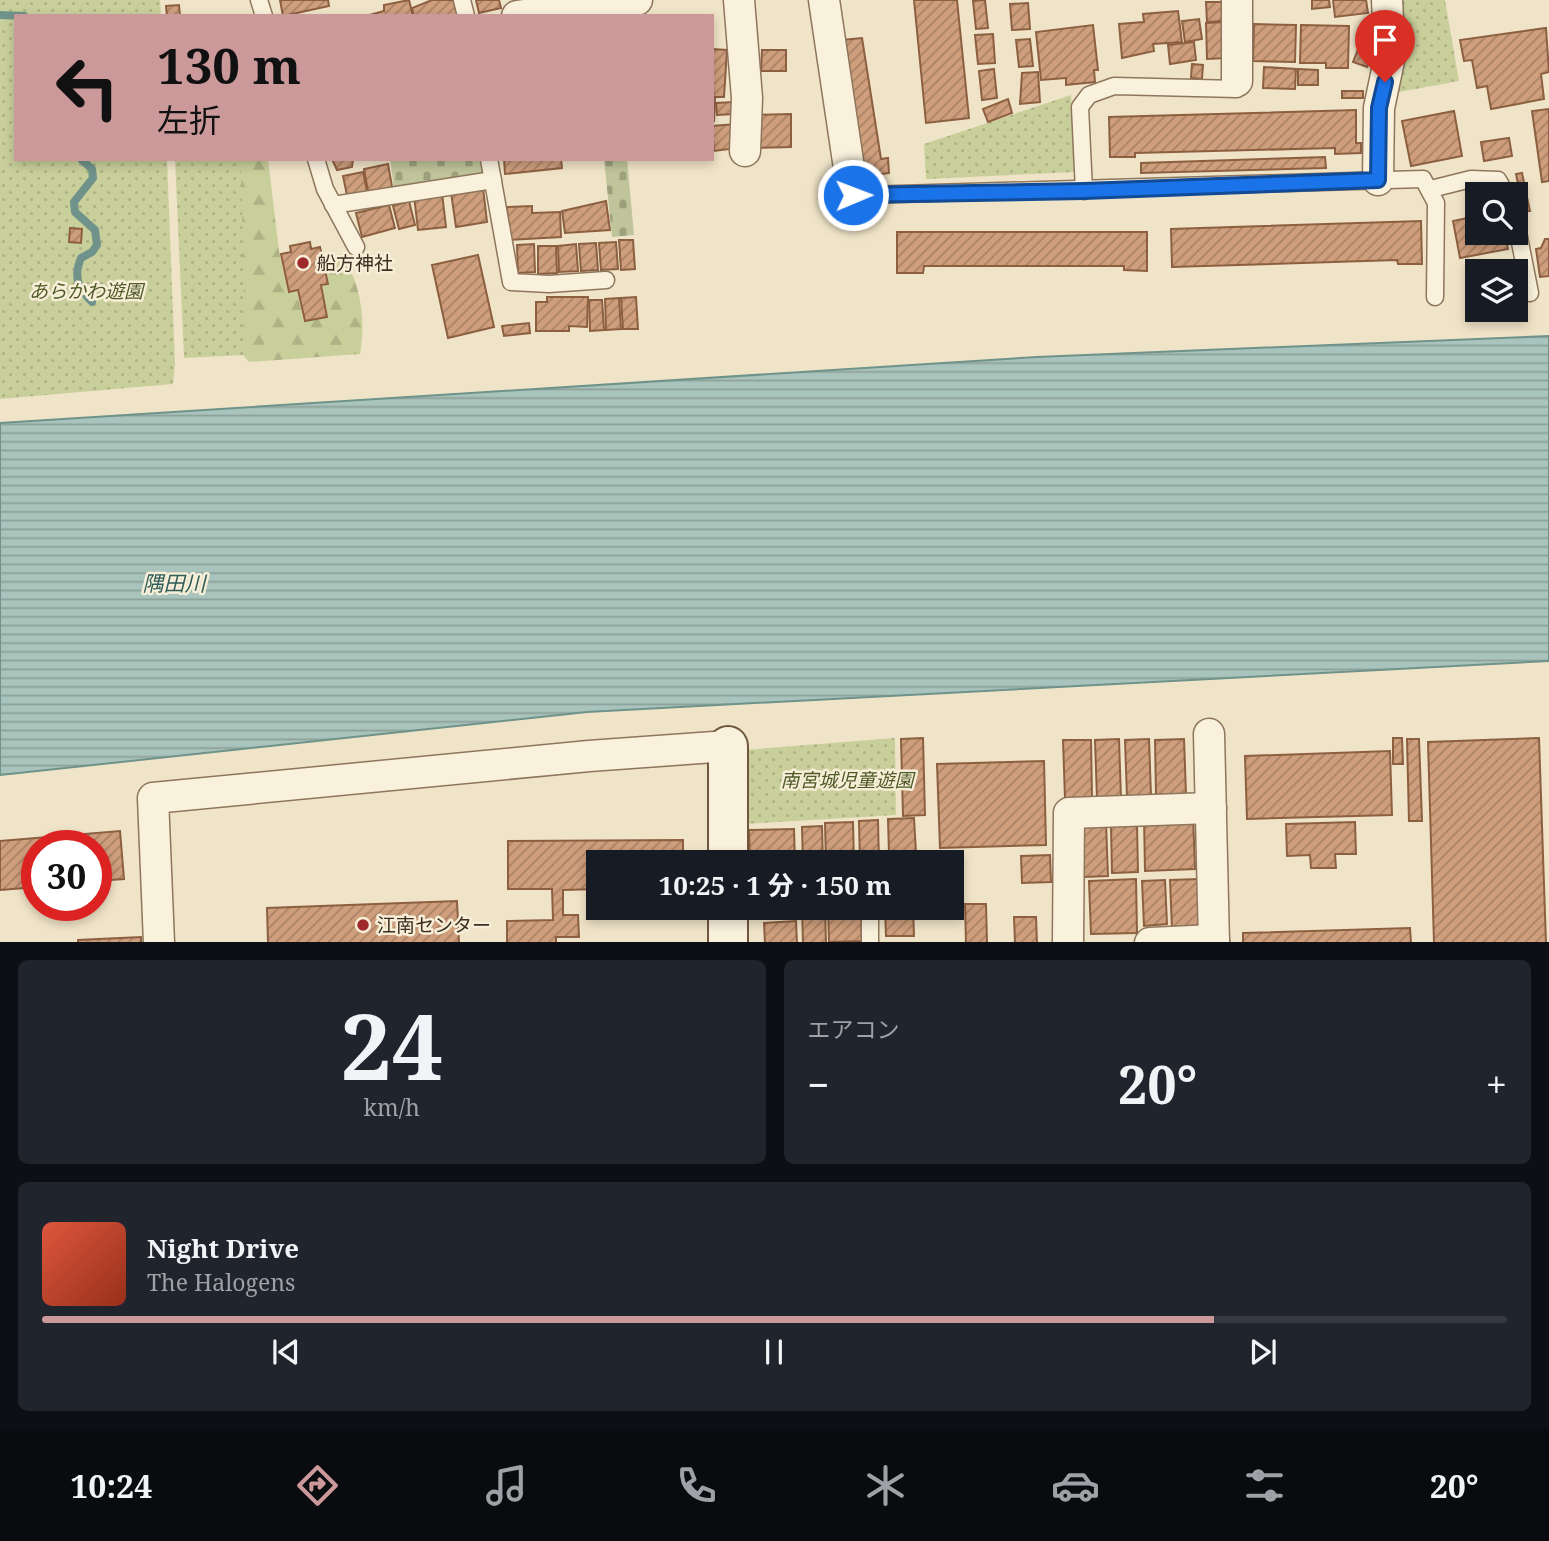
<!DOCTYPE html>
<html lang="ja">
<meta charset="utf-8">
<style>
body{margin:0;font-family:"Noto Serif","Noto Sans JP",serif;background:#20242c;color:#f1f3f6;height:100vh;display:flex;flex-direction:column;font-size:26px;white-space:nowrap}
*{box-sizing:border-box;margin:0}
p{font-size:23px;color:#9ea1a6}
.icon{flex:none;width:38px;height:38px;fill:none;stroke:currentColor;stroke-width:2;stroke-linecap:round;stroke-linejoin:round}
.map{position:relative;height:942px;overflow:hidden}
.panel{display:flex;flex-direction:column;gap:18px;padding:18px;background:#0d0f14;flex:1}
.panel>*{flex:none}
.top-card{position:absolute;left:14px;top:14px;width:700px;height:147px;border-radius:0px;box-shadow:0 4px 10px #0003;background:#cc999b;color:#111;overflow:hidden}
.tools{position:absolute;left:1465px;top:182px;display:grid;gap:14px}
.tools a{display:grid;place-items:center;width:63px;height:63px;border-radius:0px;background:#171b24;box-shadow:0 4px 10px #0003;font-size:35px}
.speed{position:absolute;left:21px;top:830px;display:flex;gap:14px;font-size:35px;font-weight:700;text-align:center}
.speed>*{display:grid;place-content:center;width:91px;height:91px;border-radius:50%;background:#171b24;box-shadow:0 4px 10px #0003;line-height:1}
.speed .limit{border:10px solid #d22;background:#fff;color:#111}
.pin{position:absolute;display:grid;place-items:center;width:60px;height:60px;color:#fff;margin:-72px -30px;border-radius:50% 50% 50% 0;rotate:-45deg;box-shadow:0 0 7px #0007}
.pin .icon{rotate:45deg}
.me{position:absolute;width:77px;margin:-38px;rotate:89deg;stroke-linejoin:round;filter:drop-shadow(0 0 5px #0008)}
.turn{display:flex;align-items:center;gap:24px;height:147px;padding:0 28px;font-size:32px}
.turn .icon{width:91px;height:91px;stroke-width:2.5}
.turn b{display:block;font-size:49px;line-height:60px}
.big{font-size:52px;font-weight:700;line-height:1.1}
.panel .card{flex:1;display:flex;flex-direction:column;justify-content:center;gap:10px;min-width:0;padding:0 24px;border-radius:10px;background:#20242c}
.panel .dial{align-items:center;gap:0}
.dial b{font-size:91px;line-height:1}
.song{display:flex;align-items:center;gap:21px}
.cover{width:84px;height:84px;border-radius:10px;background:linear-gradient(135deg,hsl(10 70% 55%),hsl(10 70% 35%))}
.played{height:7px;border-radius:4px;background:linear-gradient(90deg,#cc999b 80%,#363941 80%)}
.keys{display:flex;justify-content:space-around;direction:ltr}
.heat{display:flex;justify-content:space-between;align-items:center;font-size:38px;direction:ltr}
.panel .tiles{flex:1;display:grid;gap:18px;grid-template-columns:1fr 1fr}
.card:last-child{grid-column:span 2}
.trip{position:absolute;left:586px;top:850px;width:378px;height:70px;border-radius:0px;background:#171b24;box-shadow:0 4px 10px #0003;font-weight:700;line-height:70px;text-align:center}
.menu{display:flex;height:112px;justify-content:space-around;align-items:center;background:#090b0e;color:#9ea1a6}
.menu .icon{width:49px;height:49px}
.menu .on{color:#cc999b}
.menu b{font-size:32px;color:#f1f3f6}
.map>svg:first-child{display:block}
.forest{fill:url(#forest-firs)}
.cemetery{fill:url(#cemetery-stones)}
.park{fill:url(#park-dots)}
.water{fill:url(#water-rules);stroke:#6f938a;stroke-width:2}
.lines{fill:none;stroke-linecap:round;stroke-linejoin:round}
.stream{stroke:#6f938a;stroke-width:8}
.building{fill:url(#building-hatch);stroke:#8d5f41;stroke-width:2}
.lane-casing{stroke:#8d765c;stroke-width:19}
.street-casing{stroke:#8d765c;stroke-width:33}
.secondary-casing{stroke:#6f573f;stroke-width:42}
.lane{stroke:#faf1dc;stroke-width:16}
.street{stroke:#faf1dc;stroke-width:30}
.secondary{stroke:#faf1dc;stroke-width:38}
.route-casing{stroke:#114b97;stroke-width:18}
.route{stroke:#1a73e8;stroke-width:12}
.poi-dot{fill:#9e2a2b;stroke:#f7eed8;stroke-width:2.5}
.labels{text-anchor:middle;stroke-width:5;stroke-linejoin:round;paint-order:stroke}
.poi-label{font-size:19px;fill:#3d2e20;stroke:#f7eed8;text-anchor:start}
.park-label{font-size:19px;font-style:italic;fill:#4d5a26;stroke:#f7eed8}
.water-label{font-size:21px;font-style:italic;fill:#2f5d5a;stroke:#f7eed8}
</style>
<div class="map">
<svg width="1549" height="943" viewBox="0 0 1549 943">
<defs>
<pattern id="forest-firs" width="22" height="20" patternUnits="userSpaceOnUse" patternTransform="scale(1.75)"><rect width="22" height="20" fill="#c9cf9b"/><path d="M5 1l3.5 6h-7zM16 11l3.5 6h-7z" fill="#aeb285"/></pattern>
<pattern id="cemetery-stones" width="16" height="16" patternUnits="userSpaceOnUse" patternTransform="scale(1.75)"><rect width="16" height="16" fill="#bfc49a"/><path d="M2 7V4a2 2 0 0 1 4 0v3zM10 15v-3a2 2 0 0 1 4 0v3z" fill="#9ca07d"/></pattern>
<pattern id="park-dots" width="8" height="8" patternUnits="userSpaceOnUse" patternTransform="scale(1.75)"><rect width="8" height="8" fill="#c9cf9b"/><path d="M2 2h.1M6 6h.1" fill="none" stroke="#aeb285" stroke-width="1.8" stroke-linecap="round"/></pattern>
<pattern id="water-rules" width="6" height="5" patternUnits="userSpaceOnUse" patternTransform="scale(1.75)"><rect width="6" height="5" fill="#a9c4bc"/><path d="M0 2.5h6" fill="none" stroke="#8ba098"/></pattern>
<pattern id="building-hatch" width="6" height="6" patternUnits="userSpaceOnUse" patternTransform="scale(1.75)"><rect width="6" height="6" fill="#cf9f7d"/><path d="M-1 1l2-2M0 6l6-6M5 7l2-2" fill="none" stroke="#a98266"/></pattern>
</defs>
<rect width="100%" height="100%" fill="#f0e4c8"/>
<path class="forest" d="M222,159H268L279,251L288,293L297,292L304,322L328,317L322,286L329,284L323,258L342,254C361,284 366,319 360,354L249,362L232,341Z"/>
<g class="cemetery">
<polygon points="390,159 483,159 486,177 394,189"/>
<polygon points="604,159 627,159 634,235 612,237"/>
</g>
<g class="park">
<polygon points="0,0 160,0 161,16 16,16 16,159 167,159 175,363 173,384 0,399"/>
<polygon points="1404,0 1445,0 1459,81 1394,93 1396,12"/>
<polygon points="1071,95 1074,172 926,179 924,144"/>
<polygon points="175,159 241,159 245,355 184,358"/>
<polygon points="895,738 896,815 745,824 744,750"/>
</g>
<polygon class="water" points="1549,336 1549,661 587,712 0,775 0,423 1037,357"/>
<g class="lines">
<g class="stream">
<polyline points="0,15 24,16"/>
<path d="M81,159L92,169L93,178L74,202L75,212L95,230L97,245L92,252L81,258C73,277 78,288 92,302"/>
</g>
</g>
<g class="building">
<polygon points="280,0 328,0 329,6 283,16"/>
<polygon points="409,0 413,16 366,16 384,11 384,5"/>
<polygon points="432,0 453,0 458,16 414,16 412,8"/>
<polygon points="476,0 499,0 501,8 479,13"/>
<polygon points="914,0 957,0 969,118 926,123"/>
<polygon points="985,0 988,28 976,29 973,1"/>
<polygon points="1312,0 1329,0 1330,7 1312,9"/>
<polygon points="1333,0 1366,0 1368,13 1335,17"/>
<polygon points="1206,2 1222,2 1224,21 1207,22"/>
<polygon points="1028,3 1030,29 1012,30 1010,4"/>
<polygon points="179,5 180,16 167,16 166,6"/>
<polygon points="1178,11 1182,42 1153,44 1154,51 1122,58 1119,24 1144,22 1143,14"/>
<polygon points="1199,19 1202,39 1185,42 1182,21"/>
<polygon points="1224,22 1226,58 1207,59 1206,23"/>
<polygon points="1254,24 1296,25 1295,62 1253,61"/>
<polygon points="1093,25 1098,70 1094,70 1095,82 1066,85 1066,78 1041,80 1036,32"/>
<polygon points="1301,25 1349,26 1348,68 1326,68 1326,63 1300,63"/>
<polygon points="1546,28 1549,72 1541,74 1544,99 1491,109 1487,86 1477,88 1472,60 1464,61 1460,40"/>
<polygon points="993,34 995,63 978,64 975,35"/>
<polygon points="862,38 881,159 888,158 889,173 863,176 842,40"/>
<polygon points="1030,39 1033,66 1019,67 1016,40"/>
<polygon points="1194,42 1196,60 1170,64 1168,45"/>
<polygon points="1359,47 1373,53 1367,67 1353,62"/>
<polygon points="712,49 727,50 724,97 715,97 714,122"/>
<polygon points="762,50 786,50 786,71 761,71"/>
<polygon points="1192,64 1203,65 1202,79 1191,78"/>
<polygon points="1264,67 1296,69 1295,89 1263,88"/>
<polygon points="994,69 997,98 982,100 979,71"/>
<polygon points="1298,69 1318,70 1318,85 1298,85"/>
<polygon points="1038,72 1040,102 1020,104 1022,73"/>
<rect x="1342" y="91" width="21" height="7"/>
<polygon points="1008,99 1012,113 988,122 983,109"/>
<polygon points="734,102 735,114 717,115 716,103"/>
<polygon points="1549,109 1549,181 1542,182 1532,111"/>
<polygon points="1356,110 1356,143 1361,143 1361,153 1335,154 1335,148 1135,153 1135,157 1110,157 1109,117"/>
<polygon points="1454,111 1462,156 1411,166 1402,121"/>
<polygon points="791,114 791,147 757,148 756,115"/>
<polygon points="736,124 738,148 714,151 712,126"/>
<polygon points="1509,138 1512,156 1484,161 1481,142"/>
<polygon points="1325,157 1326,168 1141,173 1141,163"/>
<polygon points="332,159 353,159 352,167 337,170"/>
<polygon points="504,159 561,159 562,168 505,174"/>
<polygon points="388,164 393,192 369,197 364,169"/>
<polygon points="363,172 368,196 348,200 343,176"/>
<polygon points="1522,173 1530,211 1524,211 1516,174"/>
<polygon points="483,188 487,222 456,227 451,192"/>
<polygon points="442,193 446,227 418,230 414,196"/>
<polygon points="409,201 415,225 399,229 393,206"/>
<polygon points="606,201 610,230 565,233 562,211"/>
<polygon points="389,205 395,228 362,237 356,213"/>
<polygon points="532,206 532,213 560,212 561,237 509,240 507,207"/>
<polygon points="1477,216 1477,233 1505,233 1508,249 1460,258 1453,221"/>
<polygon points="1421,221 1422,264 1398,264 1397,260 1172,267 1171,229"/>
<polygon points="70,228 82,229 81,243 69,242"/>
<polygon points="897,232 1147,232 1147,271 1124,270 1124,266 924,266 923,273 897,273"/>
<polygon points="1545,239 1549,239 1549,276 1540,277 1536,249 1541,248"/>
<polygon points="619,240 633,240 635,269 621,270"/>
<polygon points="310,242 311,249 320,247 328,284 321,285 327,317 305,321 298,290 289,292 281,254 291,252 290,246"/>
<polygon points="616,242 618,269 601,270 599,243"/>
<polygon points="596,243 598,270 581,271 579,244"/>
<polygon points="534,244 535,272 518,273 517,245"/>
<polygon points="576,244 578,271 559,272 558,246"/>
<polygon points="538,246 556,246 557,273 538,274"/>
<polygon points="478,255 494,327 448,338 432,265"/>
<polygon points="547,297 588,297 587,327 569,326 569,331 536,331 536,302 547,302"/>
<polygon points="636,297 638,329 623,329 621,298"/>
<polygon points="619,298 621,329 606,330 605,299"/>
<polygon points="589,300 602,300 604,330 590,331"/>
<polygon points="529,323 530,333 504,336 502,326"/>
<polygon points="923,738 925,815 903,816 901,739"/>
<polygon points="1393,738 1402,738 1403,764 1393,764"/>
<polygon points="1539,738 1546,943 1434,943 1428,742"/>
<polygon points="1119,739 1121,799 1097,799 1095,740"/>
<polygon points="1149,739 1151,796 1127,797 1125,740"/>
<polygon points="1184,739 1186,794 1156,795 1155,740"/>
<polygon points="1407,739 1419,739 1422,821 1409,821"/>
<polygon points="1063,740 1091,740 1092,798 1065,799"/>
<polygon points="1390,751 1392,815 1247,819 1245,756"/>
<polygon points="1044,761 1046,845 940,848 937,764"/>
<polygon points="1193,815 1195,869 1145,871 1144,816"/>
<polygon points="914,818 916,853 889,854 888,819"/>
<polygon points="878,820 879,863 860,863 859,821"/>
<polygon points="853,822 854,863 826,863 825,823"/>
<polygon points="1355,822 1356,854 1335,854 1336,868 1311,868 1310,855 1287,856 1286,824"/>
<polygon points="1082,823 1106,823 1108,876 1084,877"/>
<polygon points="1137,825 1138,872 1112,873 1111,826"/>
<polygon points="822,826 823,863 803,863 802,827"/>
<polygon points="794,829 795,863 750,863 749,830"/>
<polygon points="120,831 124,879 96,881 96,845 37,845 37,887 0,890 0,841"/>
<polygon points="683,840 683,863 598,863 598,889 563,890 563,915 578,915 579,937 556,937 556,943 507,943 507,921 553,920 552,889 508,889 508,841"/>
<polygon points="1050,855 1051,882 1022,883 1021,856"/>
<polygon points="1136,879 1137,933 1091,934 1089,881"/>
<polygon points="1199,879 1201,928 1172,929 1170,880"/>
<polygon points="1165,880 1167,924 1144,926 1142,881"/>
<polygon points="457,901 459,943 268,943 267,908"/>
<polygon points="965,904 986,904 987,943 966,943"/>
<polygon points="756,908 796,908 796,918 756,919"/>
<polygon points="802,908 825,908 826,943 803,943"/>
<polygon points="828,908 861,908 862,941 829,942"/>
<polygon points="885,908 913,908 914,936 886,936"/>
<polygon points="1014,917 1036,917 1037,943 1015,943"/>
<polygon points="796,921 797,943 765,943 764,923"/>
<polygon points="1410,928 1411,943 1243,943 1243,933"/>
<polygon points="141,937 141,943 78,943 78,940"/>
</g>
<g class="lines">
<defs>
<g id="lane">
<polyline points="259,0 264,16"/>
<polyline points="462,0 466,16"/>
<polyline points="316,159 325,189 356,247"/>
<polyline points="489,159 511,282 549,284 606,280"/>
<polyline points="1431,189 1471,179 1498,180 1506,194"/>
<polyline points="1084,191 1080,107 1089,95 1114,86 1237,89 1237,81"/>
<polyline points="864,195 1423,179 1436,203 1435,297"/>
<polyline points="333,205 493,180"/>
<polyline points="1516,222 1530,293"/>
<polyline points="870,943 870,908"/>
</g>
<g id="street">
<polyline points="739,0 747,98 745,151"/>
<polyline points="824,0 853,195 864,195"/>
<polyline points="517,16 637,0"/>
<polyline points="1237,81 1237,0"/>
<polyline points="1378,180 1379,108 1390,56 1387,0"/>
<polyline points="1209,734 1214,943"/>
<polyline points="159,943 153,798 589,756 728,746"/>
<polyline points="1068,943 1069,813 1211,808"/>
<polyline points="1150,943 1214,940"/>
</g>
<g id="secondary">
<polyline points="728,746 728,863"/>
<polyline points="728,943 728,908"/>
</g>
</defs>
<use href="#lane" class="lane-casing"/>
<use href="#street" class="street-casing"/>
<use href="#secondary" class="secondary-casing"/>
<use href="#lane" class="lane"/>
<use href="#street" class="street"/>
<use href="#secondary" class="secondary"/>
</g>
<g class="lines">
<defs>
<polyline id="route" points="853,195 1084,191 1378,180 1379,108 1385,82"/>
</defs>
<use href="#route" class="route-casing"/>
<use href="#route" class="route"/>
</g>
<g class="poi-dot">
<circle cx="303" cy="263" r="7"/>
<circle cx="363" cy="925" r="7"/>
</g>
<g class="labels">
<g class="poi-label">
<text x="317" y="270">船方神社</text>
<text x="377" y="932">江南センター</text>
</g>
<g class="park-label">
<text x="86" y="298">あらかわ遊園</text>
<text x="847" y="787">南宮城児童遊園</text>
</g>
<g class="water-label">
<text x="174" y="591">隅田川</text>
</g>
</g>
</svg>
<div class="tools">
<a><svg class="icon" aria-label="search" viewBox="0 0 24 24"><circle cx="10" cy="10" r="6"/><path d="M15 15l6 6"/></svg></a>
<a><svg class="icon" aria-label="layers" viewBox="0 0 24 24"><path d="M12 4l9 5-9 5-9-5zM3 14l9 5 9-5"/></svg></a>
</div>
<div class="speed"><div class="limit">30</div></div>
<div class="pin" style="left:1385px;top:82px;background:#d93025"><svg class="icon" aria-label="arrive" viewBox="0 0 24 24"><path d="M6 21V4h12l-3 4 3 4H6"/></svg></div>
<svg class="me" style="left:853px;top:195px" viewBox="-20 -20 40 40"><circle r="17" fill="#1a73e8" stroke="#fff" stroke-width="3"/><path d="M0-11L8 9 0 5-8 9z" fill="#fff"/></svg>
<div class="trip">10:25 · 1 分 · 150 m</div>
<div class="top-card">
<div class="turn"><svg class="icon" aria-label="left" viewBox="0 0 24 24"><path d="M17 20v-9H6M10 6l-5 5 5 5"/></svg><div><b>130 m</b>左折</div></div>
</div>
</div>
<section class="panel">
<div class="tiles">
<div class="card dial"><b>24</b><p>km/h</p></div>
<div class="card"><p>エアコン</p>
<div class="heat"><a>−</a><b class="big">20°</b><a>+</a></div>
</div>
<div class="card">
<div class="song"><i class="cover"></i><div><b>Night Drive</b><p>The Halogens</p></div></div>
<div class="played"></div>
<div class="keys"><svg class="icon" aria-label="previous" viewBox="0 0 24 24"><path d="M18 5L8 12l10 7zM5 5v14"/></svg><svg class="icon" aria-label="pause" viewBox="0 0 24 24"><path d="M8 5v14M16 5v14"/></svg><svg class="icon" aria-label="next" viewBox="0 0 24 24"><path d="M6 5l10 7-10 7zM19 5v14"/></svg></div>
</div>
</div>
</section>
<nav class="menu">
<b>10:24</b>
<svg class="icon on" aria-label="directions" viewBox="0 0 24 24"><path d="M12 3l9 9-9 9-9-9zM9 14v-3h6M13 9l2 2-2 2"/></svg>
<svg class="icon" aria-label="music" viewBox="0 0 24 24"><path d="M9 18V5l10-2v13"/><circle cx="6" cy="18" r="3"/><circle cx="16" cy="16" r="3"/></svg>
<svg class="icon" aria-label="phone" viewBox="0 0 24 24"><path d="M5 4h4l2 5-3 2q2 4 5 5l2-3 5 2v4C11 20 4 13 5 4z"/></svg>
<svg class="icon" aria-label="climate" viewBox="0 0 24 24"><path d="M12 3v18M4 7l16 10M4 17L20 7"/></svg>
<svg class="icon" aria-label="car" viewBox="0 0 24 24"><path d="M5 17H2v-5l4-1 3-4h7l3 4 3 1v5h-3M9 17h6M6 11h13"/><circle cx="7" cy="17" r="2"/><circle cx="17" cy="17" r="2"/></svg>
<svg class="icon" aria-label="filters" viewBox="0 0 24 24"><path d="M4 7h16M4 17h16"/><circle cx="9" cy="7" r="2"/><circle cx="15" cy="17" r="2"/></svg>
<b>20°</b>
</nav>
